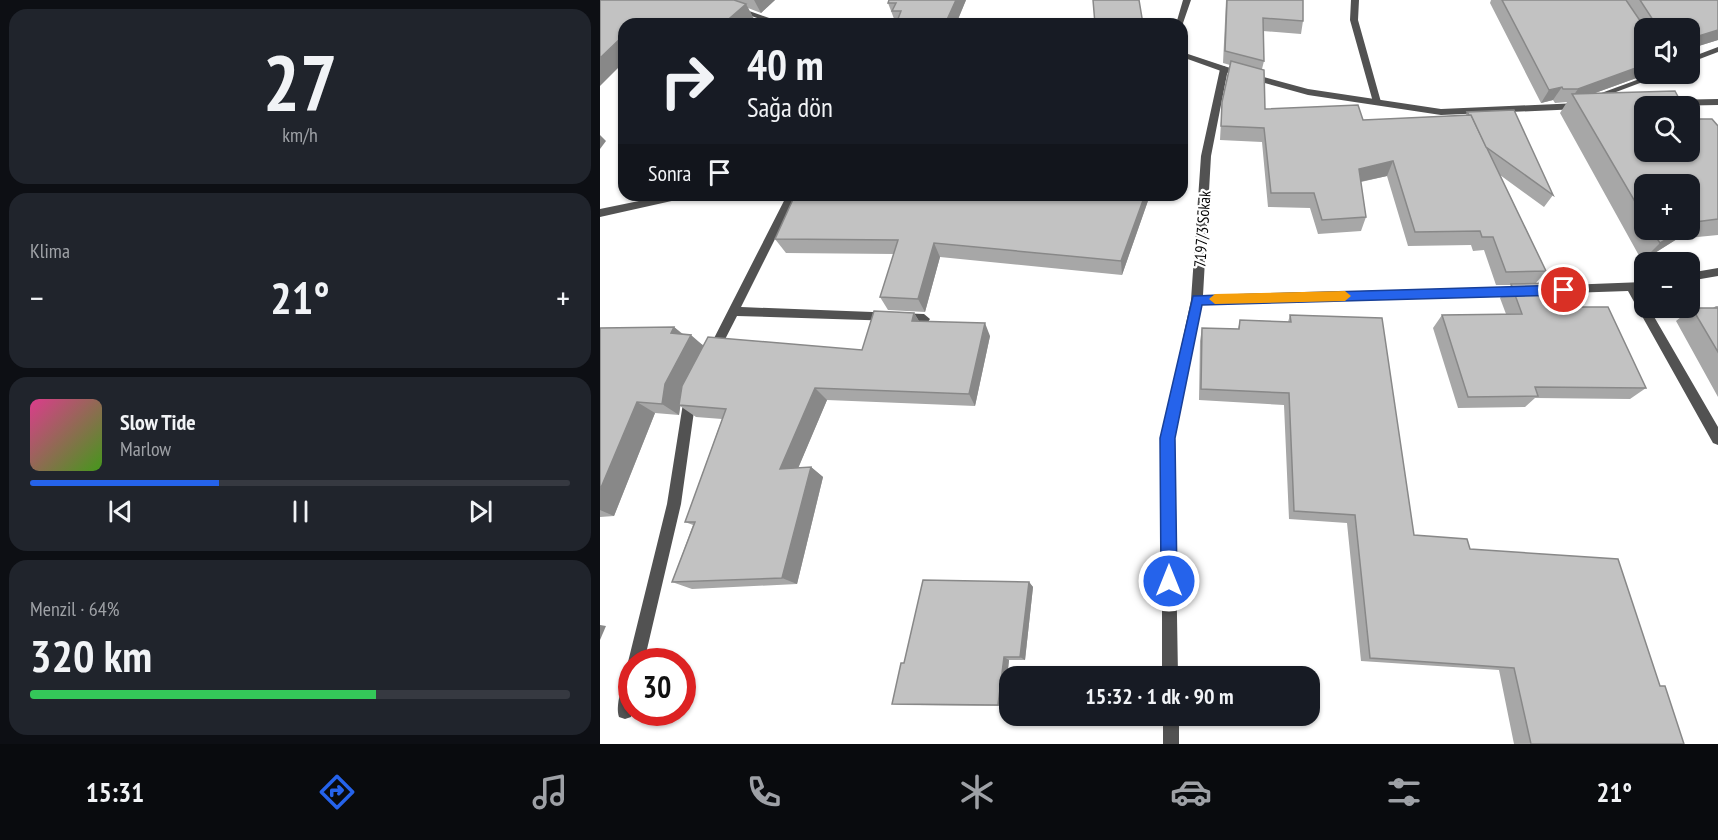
<!DOCTYPE html>
<html lang="tr">
<meta charset="utf-8">
<style>
body{margin:0;font-family:"PT Sans Narrow",sans-serif;background:#20242c;color:#f1f3f6;height:100vh;display:flex;flex-direction:column;font-size:22px;white-space:nowrap}
*{box-sizing:border-box;margin:0}
p{font-size:20px;color:#9ea1a6}
.icon{flex:none;width:33px;height:33px;fill:none;stroke:currentColor;stroke-width:2;stroke-linecap:round;stroke-linejoin:round}
.map{position:relative;flex:1;overflow:hidden}
.drawer{display:flex;flex-direction:column;gap:9px;padding:9px;background:#0d0f14;width:600px}
.drawer>*{flex:none}
.hud{position:absolute;left:18px;top:18px;width:570px;height:183px;border-radius:18px;box-shadow:0 2px 4px #0004;background:#171b24;color:#f1f3f6;overflow:hidden}
.buttons{position:absolute;left:1034px;top:18px;display:grid;gap:12px}
.buttons a{display:grid;place-items:center;width:66px;height:66px;border-radius:12px;background:#171b24;box-shadow:0 2px 4px #0004;font-size:30px}
.speed{position:absolute;left:18px;top:648px;display:flex;gap:12px;font-size:30px;font-weight:700;text-align:center}
.speed>*{display:grid;place-content:center;width:78px;height:78px;border-radius:50%;background:#171b24;box-shadow:0 2px 4px #0004;line-height:1}
.speed .limit{border:9px solid #d22;background:#fff;color:#111}
.pin{position:absolute;display:grid;place-items:center;width:51px;height:51px;color:#fff;margin:-26px;border:3px solid #fff;border-radius:50%;box-shadow:0 2px 6px #0007}
.me{position:absolute;width:66px;margin:-33px;rotate:0deg;stroke-linejoin:round;filter:drop-shadow(0 0 4px #0008)}
.turn{display:flex;align-items:center;gap:21px;height:126px;padding:0 30px;font-size:27px}
.turn .icon{width:78px;height:78px;stroke-width:2.5}
.turn b{display:block;font-size:42px;line-height:51px}
.then{display:flex;align-items:center;height:57px;padding:0 30px;background:#0003;gap:12px;font-size:22px}
.big{font-size:45px;font-weight:600;line-height:1.1}
.drawer .widget{flex:1;display:flex;flex-direction:column;justify-content:center;gap:9px;min-width:0;padding:0 21px;border-radius:18px;background:#20242c}
.drawer .dial{align-items:center;gap:0}
.dial b{font-size:78px;line-height:1}
.song{display:flex;align-items:center;gap:18px}
.cover{width:72px;height:72px;border-radius:9px;background:linear-gradient(135deg,hsl(330 70% 55%),hsl(100 70% 35%))}
.played{height:6px;border-radius:3px;background:linear-gradient(90deg,#2563eb 35%,#363941 35%)}
.keys{display:flex;justify-content:space-around;direction:ltr}
.heat{display:flex;justify-content:space-between;align-items:center;font-size:33px;direction:ltr}
.charge{height:9px;border-radius:4px;background:linear-gradient(90deg,#34c759 64%,#363941 0)}
.trip{position:absolute;left:399px;top:666px;width:321px;height:60px;border-radius:18px;background:#171b24;box-shadow:0 2px 4px #0004;font-weight:600;line-height:60px;text-align:center}
.dock{display:flex;height:96px;justify-content:space-around;align-items:center;background:#090b0e;color:#9ea1a6}
.dock .icon{width:42px;height:42px}
.dock .on{color:#2563eb}
.dock b{font-size:27px;color:#f1f3f6}
main{display:flex;flex:1;min-height:0}
.map>svg:first-child{display:block}
.lines{fill:none;stroke-linecap:round;stroke-linejoin:round}
.minor{fill:#525252;fill-rule:evenodd}
.tertiary{fill:#525252;fill-rule:evenodd}
.wall{fill:#a7a7a7;fill-rule:evenodd}
.shaded-wall{fill:#888}
.building{fill:#c2c2c2;stroke:#888;stroke-width:1.5}
.route{fill:#2563eb;stroke:#184099;stroke-width:1.5}
.slow{fill:#f59e0b}
.labels{text-anchor:middle;stroke-width:4.5;stroke-linejoin:round;paint-order:stroke}
.street-label{font-size:16px;fill:#000;stroke:#fff}
</style>
<main>
<section class="drawer">
<div class="widget dial"><b>27</b><p>km/h</p></div>
<div class="widget"><p>Klima</p>
<div class="heat"><a>−</a><b class="big">21°</b><a>+</a></div>
</div>
<div class="widget">
<div class="song"><i class="cover"></i><div><b>Slow Tide</b><p>Marlow</p></div></div>
<div class="played"></div>
<div class="keys"><svg class="icon" aria-label="previous" viewBox="0 0 24 24"><path d="M18 5L8 12l10 7zM5 5v14"/></svg><svg class="icon" aria-label="pause" viewBox="0 0 24 24"><path d="M8 5v14M16 5v14"/></svg><svg class="icon" aria-label="next" viewBox="0 0 24 24"><path d="M6 5l10 7-10 7zM19 5v14"/></svg></div>
</div>
<div class="widget"><p>Menzil · 64%</p><b class="big">320 km</b><div class="charge"></div></div>
</section>
<div class="map">
<svg width="1118" height="744" viewBox="0 0 1118 744">
<rect width="100%" height="100%" fill="#fff"/>
<g class="lines">
<g class="minor">
<polygon points="583,0 591,0 582,26 582,24 576,24"/>
<polygon points="751,0 759,0 758,20 781,102 780,104 777,105 773,102 750,20"/>
<polygon points="1118,47 1118,52 1089,63 1089,58"/>
<polygon points="624,66 628,69 611,156 603,295 920,287 926,291 920,295 602,304 574,437 578,676 562,676 562,437 591,300 601,156 620,69"/>
<polygon points="1053,74 1064,74 992,101 989,102 985,99"/>
<polygon points="187,195 197,195 141,307 324,314 330,319 328,322 137,316 117,355 109,355 107,352"/>
<polygon points="1118,268 1118,276 1089,281 1089,273"/>
<polygon points="1044,282 1044,290 1039,290 1044,299 1044,308 1049,308 1118,427 1118,445 1113,443 1028,291 940,294 934,290 940,286"/>
<polygon points="90,392 94,393 96,397 81,504 44,662 32,662 32,668 28,662 67,504 84,397 86,393"/>
<path d="M32,673V712L31,717L25,719L19,717C15,706 22,686 26,675Z"/>
<rect x="563" y="716" width="16" height="28"/>
</g>
<g class="tertiary">
<polygon points="107,0 118,0 186,24 174,24"/>
<polygon points="582,52 627,67 708,89 841,109 979,103 983,106 979,109 841,115 708,95 621,71 582,57"/>
<polygon points="1118,99 1118,105 1065,106 1061,103 1065,100"/>
<polygon points="68,195 90,195 85,198 0,217 0,209"/>
</g>
</g>
<g class="wall">
<polygon points="0,0 175,0 161,13 148,8 154,19 24,24 24,62"/>
<polygon points="289,0 366,0 356,24 296,24 288,3"/>
<polygon points="626,0 703,0 703,21 701,34 663,31 664,61 662,69 665,109 763,120 866,115 867,112 953,195 944,207 900,175 946,271 936,283 964,307 1046,388 1030,399 935,398 925,407 858,408 833,328 842,315 906,314 900,298 911,285 896,285 884,250 873,251 871,245 808,246 787,176 761,182 766,217 761,231 718,234 710,208 668,207 662,142 620,140 622,102 630,65 623,63"/>
<path d="M891,0H1118V40L1089,49V28H1044L1042,76L992,94L1118,126V235L1077,239L1042,261L960,113L967,102L955,103L953,100L941,103L890,3ZM1044,184H1089V230H1044Z"/>
<polygon points="431,195 550,195 522,275 340,257 325,312 288,310 280,297 294,254 186,253 175,239 430,197"/>
<polygon points="1116,306 1118,306 1118,397 1076,321 1092,308 1113,308"/>
<polygon points="314,313 319,321 390,336 375,406 227,400 198,468 211,467 223,477 197,584 92,589 72,582 93,525 85,522 122,419 96,417 80,406 79,415 55,413 14,516 0,517 0,328 74,327 83,334 103,345 262,350"/>
<polygon points="690,315 814,535 870,549 1060,686 1084,744 914,744 899,670 761,661 747,523 689,519 684,405 599,400 600,341 602,328 638,329 640,320 688,322"/>
<polygon points="429,582 433,587 425,660 409,660 404,706 302,705 292,704 304,663"/>
</g>
<g class="shaded-wall">
<polygon points="154,0 175,0 161,13"/>
<polygon points="356,0 366,0 356,24 345,24"/>
<polygon points="146,4 154,19 149,24 123,24"/>
<polygon points="1118,30 1118,40 1089,49 1089,39"/>
<polygon points="23,36 24,38 24,62 0,86 0,58"/>
<polygon points="1044,65 1044,73 1042,76 976,100 973,96 978,89"/>
<polygon points="962,87 953,100 941,103 949,90"/>
<polygon points="0,135 6,141 0,149"/>
<polygon points="793,161 787,176 754,183 759,169"/>
<polygon points="545,195 550,195 522,275 521,261"/>
<polygon points="1083,230 1087,230 1077,239 1042,261 1060,243"/>
<polygon points="334,243 340,257 325,312 318,299"/>
<polygon points="314,313 322,326 312,321"/>
<polygon points="385,323 390,336 375,406 369,394"/>
<polygon points="74,327 89,340 91,335 106,348 82,396 79,415 62,404 71,333"/>
<polygon points="215,388 227,400 194,478 180,469"/>
<polygon points="37,402 55,413 14,516 0,510 0,490"/>
<polygon points="211,467 223,477 197,584 182,578"/>
<polygon points="429,582 433,587 425,660 420,657"/>
<polygon points="0,625 6,626 0,640"/>
<polygon points="404,657 409,660 404,706 398,705"/>
</g>
<g class="building">
<polygon points="0,0 134,0 146,4 123,24 24,24 24,36 23,36 0,58"/>
<polygon points="289,0 356,0 345,24 296,24 301,11 292,11 296,3 288,3"/>
<polygon points="493,0 539,0 543,24 495,24"/>
<polygon points="627,0 703,0 703,21 663,18 664,61 625,51"/>
<polygon points="902,0 1026,0 1045,28 1044,28 1044,65 978,89 963,89 962,87 949,90"/>
<polygon points="1040,0 1118,0 1118,30 1089,39 1089,28 1055,28 1055,23"/>
<polygon points="631,61 664,70 665,109 758,105 763,120 871,115 946,271 906,272 893,237 882,237 880,231 815,232 793,161 759,169 766,217 722,220 714,193 671,193 664,128 621,126 622,102"/>
<polygon points="1075,91 1083,106 1044,106 1044,152 1089,152 1089,116 1090,119 1112,119 1118,126 1118,219 1095,222 1089,226 1089,184 1044,184 1044,217 972,94"/>
<polygon points="914,110 953,195 886,147 871,115 869,115 867,112"/>
<polygon points="195,195 403,195 430,197 431,195 545,195 521,261 334,243 318,299 280,297 298,240 175,239"/>
<polygon points="1051,230 1083,230 1060,243"/>
<polygon points="953,283 964,307 1008,307 1046,388 935,387 938,396 868,397 842,315 922,314 911,284"/>
<polygon points="1092,308 1118,308 1118,352"/>
<polygon points="274,311 314,313 312,321 385,323 369,394 215,388 180,469 211,467 182,578 72,582 95,522 85,522 126,409 79,405 82,386 108,337 262,350"/>
<polygon points="690,315 782,318 814,535 867,539 870,549 1018,559 1060,686 1065,686 1084,744 931,744 914,668 770,658 755,515 694,511 689,393 601,389 602,328 639,329 640,320 691,322"/>
<polygon points="74,327 71,333 91,335 65,384 62,404 37,402 0,490 0,328"/>
<polygon points="323,580 429,582 420,657 404,657 398,705 292,704 301,663 304,663"/>
</g>
<polygon class="route" points="964,285 970,290 964,295 602,305 575,438 577,581 575,587 569,589 563,587 561,581 560,438 593,296"/>
<polygon class="slow" points="745,291 751,296 745,301 615,304 609,299 615,294"/>
<g class="labels">
<g class="street-label">
<text transform="translate(602 229) rotate(-86)" y="6">7197/3 Sokak</text>
</g>
</g>
</svg>
<div class="buttons">
<a><svg class="icon" aria-label="sound" viewBox="0 0 24 24"><path d="M4 9h4l5-4v14l-5-4H4zM17 9q2 3 0 6"/></svg></a>
<a><svg class="icon" aria-label="search" viewBox="0 0 24 24"><circle cx="10" cy="10" r="6"/><path d="M15 15l6 6"/></svg></a>
<a>+</a>
<a>−</a>
</div>
<div class="speed"><div class="limit">30</div></div>
<div class="pin" style="left:964px;top:290px;background:#d93025"><svg class="icon" aria-label="arrive" viewBox="0 0 24 24"><path d="M6 21V4h12l-3 4 3 4H6"/></svg></div>
<svg class="me" style="left:569px;top:581px" viewBox="-20 -20 40 40"><circle r="17" fill="#2563eb" stroke="#fff" stroke-width="3"/><path d="M0-11L8 9 0 5-8 9z" fill="#fff"/></svg>
<div class="trip">15:32 · 1 dk · 90 m</div>
<div class="hud">
<div class="turn"><svg class="icon" aria-label="right" viewBox="0 0 24 24"><path d="M7 20v-9h11M14 6l5 5-5 5"/></svg><div><b>40 m</b>Sağa dön</div></div>
<div class="then">Sonra<svg class="icon" aria-label="arrive" viewBox="0 0 24 24"><path d="M6 21V4h12l-3 4 3 4H6"/></svg></div>
</div>
</div>
</main>
<nav class="dock">
<b>15:31</b>
<svg class="icon on" aria-label="directions" viewBox="0 0 24 24"><path d="M12 3l9 9-9 9-9-9zM9 14v-3h6M13 9l2 2-2 2"/></svg>
<svg class="icon" aria-label="music" viewBox="0 0 24 24"><path d="M9 18V5l10-2v13"/><circle cx="6" cy="18" r="3"/><circle cx="16" cy="16" r="3"/></svg>
<svg class="icon" aria-label="phone" viewBox="0 0 24 24"><path d="M5 4h4l2 5-3 2q2 4 5 5l2-3 5 2v4C11 20 4 13 5 4z"/></svg>
<svg class="icon" aria-label="climate" viewBox="0 0 24 24"><path d="M12 3v18M4 7l16 10M4 17L20 7"/></svg>
<svg class="icon" aria-label="car" viewBox="0 0 24 24"><path d="M5 17H2v-5l4-1 3-4h7l3 4 3 1v5h-3M9 17h6M6 11h13"/><circle cx="7" cy="17" r="2"/><circle cx="17" cy="17" r="2"/></svg>
<svg class="icon" aria-label="filters" viewBox="0 0 24 24"><path d="M4 7h16M4 17h16"/><circle cx="9" cy="7" r="2"/><circle cx="15" cy="17" r="2"/></svg>
<b>21°</b>
</nav>
